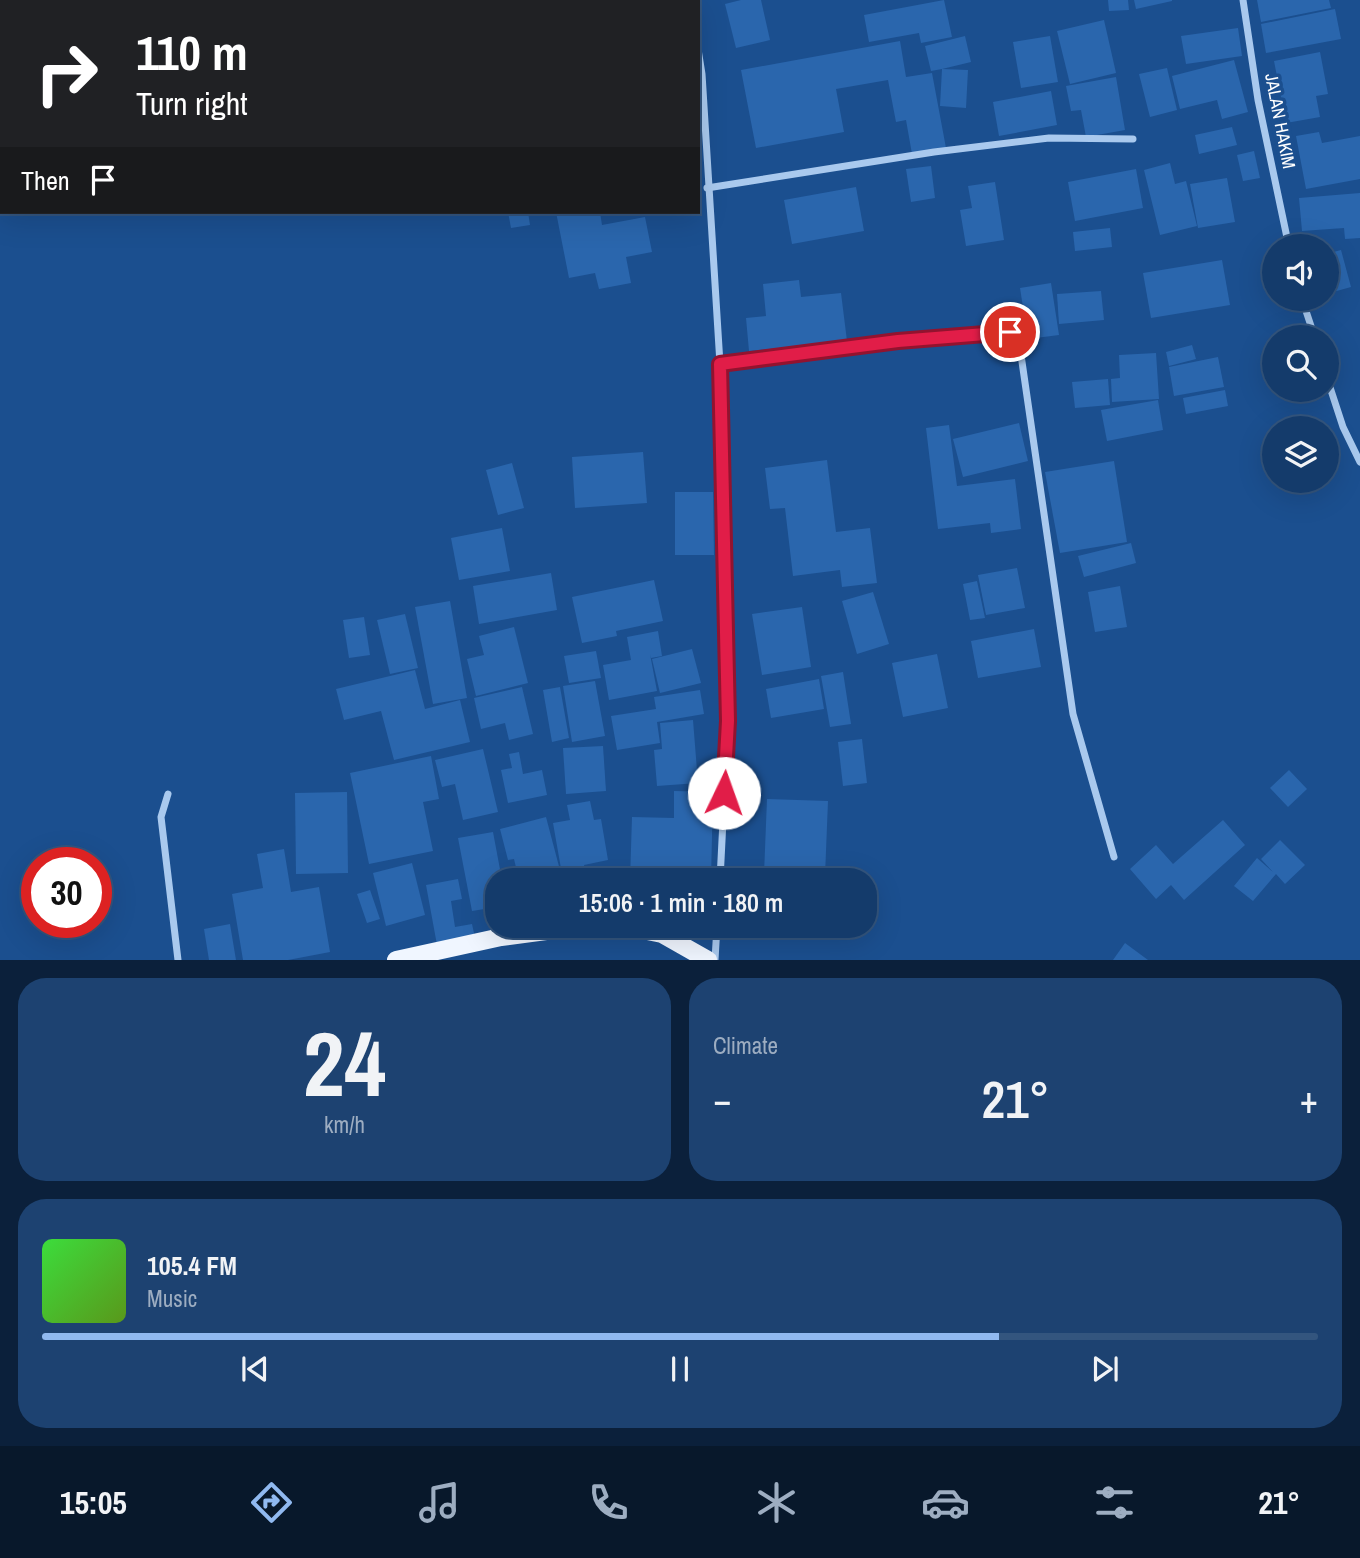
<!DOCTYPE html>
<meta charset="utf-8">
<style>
body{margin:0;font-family:"Archivo Narrow",sans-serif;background:#1d4271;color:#f1f3f6;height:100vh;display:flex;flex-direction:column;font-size:26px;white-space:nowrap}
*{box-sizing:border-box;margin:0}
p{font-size:23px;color:#9dadc1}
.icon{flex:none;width:38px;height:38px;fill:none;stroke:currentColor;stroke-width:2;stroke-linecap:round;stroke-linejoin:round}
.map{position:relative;height:960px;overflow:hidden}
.sheet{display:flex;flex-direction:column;gap:18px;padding:18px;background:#0b203b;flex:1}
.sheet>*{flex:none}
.hud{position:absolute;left:0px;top:0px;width:700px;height:214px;box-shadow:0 7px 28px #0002,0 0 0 2px #33557e;background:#202124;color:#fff;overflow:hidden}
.buttons{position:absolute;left:1262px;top:234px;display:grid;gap:14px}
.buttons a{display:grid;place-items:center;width:77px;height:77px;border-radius:50%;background:#143b6b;box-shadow:0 7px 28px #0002,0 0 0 2px #33557e;font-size:35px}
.speed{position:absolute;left:21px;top:847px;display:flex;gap:14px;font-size:35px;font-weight:700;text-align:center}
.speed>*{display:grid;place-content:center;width:91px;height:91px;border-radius:50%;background:#143b6b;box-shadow:0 7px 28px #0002,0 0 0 2px #33557e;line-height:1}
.speed .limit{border:10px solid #d22;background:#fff;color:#111}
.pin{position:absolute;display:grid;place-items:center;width:60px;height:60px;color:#fff;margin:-30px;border:4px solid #fff;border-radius:50%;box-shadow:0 2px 7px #0007}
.me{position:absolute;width:77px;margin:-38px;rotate:3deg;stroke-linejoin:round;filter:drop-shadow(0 0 5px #0008)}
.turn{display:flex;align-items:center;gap:24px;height:147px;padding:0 21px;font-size:32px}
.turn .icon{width:91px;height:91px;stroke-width:2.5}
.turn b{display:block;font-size:49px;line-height:60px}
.then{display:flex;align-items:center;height:66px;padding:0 21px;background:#0003;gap:14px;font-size:26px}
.big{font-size:52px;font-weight:600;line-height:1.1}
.sheet .card{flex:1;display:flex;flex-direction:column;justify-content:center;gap:10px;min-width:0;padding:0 24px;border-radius:28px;background:#1d4271}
.sheet .dial{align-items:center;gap:0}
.dial b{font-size:91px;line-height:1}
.song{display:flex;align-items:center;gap:21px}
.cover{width:84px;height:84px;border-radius:10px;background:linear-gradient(135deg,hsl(120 70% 55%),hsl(90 70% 35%))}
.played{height:7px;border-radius:4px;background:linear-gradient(90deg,#90b9f0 75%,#33557e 75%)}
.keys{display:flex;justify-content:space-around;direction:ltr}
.heat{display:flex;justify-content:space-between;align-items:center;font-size:38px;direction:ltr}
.sheet .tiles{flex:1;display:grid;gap:18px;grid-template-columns:1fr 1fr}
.card:last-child{grid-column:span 2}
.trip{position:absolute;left:485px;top:868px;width:392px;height:70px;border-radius:28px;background:#143b6b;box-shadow:0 7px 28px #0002,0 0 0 2px #33557e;font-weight:600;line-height:70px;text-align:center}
.dock{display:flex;height:112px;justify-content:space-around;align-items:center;background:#08182b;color:#9dadc1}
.dock .icon{width:49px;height:49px}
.dock .on{color:#90b9f0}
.dock b{font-size:32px;color:#f1f3f6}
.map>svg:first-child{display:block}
.building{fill:#2a66ad}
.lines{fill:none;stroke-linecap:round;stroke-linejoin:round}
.minor{stroke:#a9c9ee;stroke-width:7}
.primary{stroke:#f0f6ff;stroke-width:18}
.route-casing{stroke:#92132f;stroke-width:18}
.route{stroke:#e11d48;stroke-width:12}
.labels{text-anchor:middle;stroke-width:7;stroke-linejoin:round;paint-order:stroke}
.street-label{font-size:18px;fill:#fff;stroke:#1b4f8f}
</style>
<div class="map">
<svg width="1360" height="960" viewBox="0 0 1360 960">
<rect width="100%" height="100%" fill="#1b4f8f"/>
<g class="building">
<polygon points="741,0 761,0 770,40 736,48 725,4"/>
<polygon points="944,0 952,37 921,43 919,33 869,42 864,15"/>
<polygon points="1108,0 1128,0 1129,10 1109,11"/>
<polygon points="1134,0 1172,0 1172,1 1136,9"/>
<polygon points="1257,0 1329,0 1331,8 1261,22"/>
<polygon points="1335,9 1341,39 1266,53 1261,24"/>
<polygon points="1104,20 1116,73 1070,84 1057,31"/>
<polygon points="1238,28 1242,56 1186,64 1181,36"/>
<polygon points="965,36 971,62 942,69 968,70 966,108 940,106 942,69 931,71 925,46"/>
<polygon points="1050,36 1058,82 1021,88 1013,42"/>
<polygon points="900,41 906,77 932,73 946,148 912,154 906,120 896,122 888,80 836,89 844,132 756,148 741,70"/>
<polygon points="1320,52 1328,94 1316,96 1320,117 1286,123 1274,61"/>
<polygon points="1234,60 1248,112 1222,119 1217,100 1180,109 1172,76"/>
<polygon points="1167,68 1177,110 1150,117 1139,74"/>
<polygon points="1116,77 1125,130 1086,137 1081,110 1071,111 1066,86"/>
<polygon points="1051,91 1057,125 999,136 993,102"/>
<polygon points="1232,127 1237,145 1199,154 1195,135"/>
<polygon points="1319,132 1322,143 1360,136 1360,179 1306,189 1296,136"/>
<polygon points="1254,151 1260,178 1243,181 1237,155"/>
<polygon points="1170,163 1175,184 1186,181 1197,226 1160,235 1144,170"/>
<polygon points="931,166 935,198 911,202 906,169"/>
<polygon points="1136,169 1143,208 1075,221 1068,182"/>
<polygon points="1227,178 1235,222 1198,228 1190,184"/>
<polygon points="995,182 1004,240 966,246 960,210 972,208 968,186"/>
<polygon points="856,187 864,231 792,244 784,200"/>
<polygon points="1360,193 1360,238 1345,239 1344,228 1302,231 1299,198"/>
<polygon points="508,212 528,212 530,225 511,228"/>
<polygon points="556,212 600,212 602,225 645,217 652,252 626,257 631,283 599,289 595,273 569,278"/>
<polygon points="1110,228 1112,247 1075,251 1073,232"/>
<polygon points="1341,250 1351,287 1326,294 1326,254"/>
<polygon points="1222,260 1230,305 1151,318 1143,273"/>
<polygon points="799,280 801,297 841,293 847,341 749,351 746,318 766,316 763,284"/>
<polygon points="1051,283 1059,335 1028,339 1020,288"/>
<polygon points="1101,291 1104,320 1059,324 1057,294"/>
<polygon points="1192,345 1196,359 1169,366 1166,352"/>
<polygon points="1156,353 1159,399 1112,402 1111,379 1120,378 1119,355"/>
<polygon points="1218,357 1224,387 1174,396 1169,367"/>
<polygon points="1108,379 1110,405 1075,408 1072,382"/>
<polygon points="1225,390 1228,406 1186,414 1183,398"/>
<polygon points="1158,400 1163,430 1107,441 1101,410"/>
<polygon points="1019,423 1028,461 963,477 953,439"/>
<polygon points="949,425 957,486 1015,479 1021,529 991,533 990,523 938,529 926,428"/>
<polygon points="643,452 647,503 575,508 572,457"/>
<polygon points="827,460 836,532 870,528 877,583 842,587 840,570 793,576 785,508 770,509 765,468"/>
<polygon points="1114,461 1127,542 1060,553 1045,472"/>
<polygon points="512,463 524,508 498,515 486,470"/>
<polygon points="675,492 713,492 714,555 675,555"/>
<polygon points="502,528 510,571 459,580 451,538"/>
<polygon points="1131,543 1136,563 1084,577 1078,556"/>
<polygon points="1017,568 1025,608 986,615 978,575"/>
<polygon points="551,573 557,610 479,624 473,586"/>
<polygon points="654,580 663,621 616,631 617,636 582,643 572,597"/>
<polygon points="977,581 985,618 970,620 963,584"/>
<polygon points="1120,586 1127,627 1095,632 1088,592"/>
<polygon points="873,592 889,644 857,654 842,601"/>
<polygon points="450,601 467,698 433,704 415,607"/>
<polygon points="802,607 811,667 762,675 752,614"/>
<polygon points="405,614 418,668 390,674 377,620"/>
<polygon points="364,617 370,655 349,658 343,620"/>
<polygon points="514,627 528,683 476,696 467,659 484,655 479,636"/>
<polygon points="1034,629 1041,667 978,678 971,641"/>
<polygon points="658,631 662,656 651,658 650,654 657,691 609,700 603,665 631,660 627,637"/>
<polygon points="692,649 701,683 660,693 652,659"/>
<polygon points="596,651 601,678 569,683 564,656"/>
<polygon points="937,654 948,708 903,717 892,663"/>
<polygon points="415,670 425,709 460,700 470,742 394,760 381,711 344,720 336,689"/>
<polygon points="843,672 851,724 830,727 821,676"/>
<polygon points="819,679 824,709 771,718 766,689"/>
<polygon points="595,681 605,736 572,742 563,686"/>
<polygon points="522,687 533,734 509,740 505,723 481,729 474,698"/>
<polygon points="560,687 569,738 552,742 543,690"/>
<polygon points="700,690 704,714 657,722 660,743 617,750 611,716 656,709 654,697"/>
<polygon points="693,720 698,783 657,786 654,750 662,749 660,723"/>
<polygon points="862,739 867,783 843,786 838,742"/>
<polygon points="603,746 606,791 566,794 563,748"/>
<polygon points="483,749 498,812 463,820 455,784 442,787 435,760"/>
<polygon points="519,752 523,774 542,770 547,795 508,803 501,770 512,768 509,754"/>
<polygon points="431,756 439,799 423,802 433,851 369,864 350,773"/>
<polygon points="1289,770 1307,789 1288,807 1270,788"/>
<polygon points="674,791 713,792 711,879 630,880 632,817 674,818"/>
<polygon points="347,792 348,873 296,874 295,793"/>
<polygon points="767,799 828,801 825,876 764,874"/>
<polygon points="590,801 594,820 601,819 608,860 584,865 587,880 563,880 553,823 570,820 567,805"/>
<polygon points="546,817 561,874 536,880 519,880 514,859 508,860 500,829"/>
<polygon points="1223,820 1245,845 1184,900 1171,885 1156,899 1130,869 1156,845 1173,864"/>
<polygon points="493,832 502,880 497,880 497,907 472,911 458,838"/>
<polygon points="1280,840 1305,865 1285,884 1276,874 1253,901 1234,886 1257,858 1273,872 1261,859"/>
<polygon points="284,849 291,892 319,887 330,952 288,960 243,960 232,894 263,888 257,854"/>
<polygon points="412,863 425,915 386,926 373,873"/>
<polygon points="458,879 462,899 451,901 455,927 472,924 475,938 437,945 426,885"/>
<polygon points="370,890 380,919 367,923 357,894"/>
<polygon points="230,924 236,960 209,960 204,929"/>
<polygon points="667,926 708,926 707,932"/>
<polygon points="1125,943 1148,960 1113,960"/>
</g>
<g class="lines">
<g class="minor">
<polyline points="690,0 690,2"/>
<polyline points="1243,0 1258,100 1289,247"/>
<polyline points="698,49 702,74 720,364 728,721 720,880"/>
<polyline points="707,188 934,152 1049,138 1133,139"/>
<polyline points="1302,299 1315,338"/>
<polyline points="720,364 898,341 1010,332 1020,348 1073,714 1114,857"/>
<polyline points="1326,375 1343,427 1360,462"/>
<polyline points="168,794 161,817 178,960"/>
<polyline points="715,960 717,926"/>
</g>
<g class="primary">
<polyline points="623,926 662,934 708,960"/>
<polyline points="396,960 501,937 576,927 620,926"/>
</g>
</g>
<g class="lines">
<defs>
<polyline id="route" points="724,793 728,721 720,364 898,341 1010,332"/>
</defs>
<use href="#route" class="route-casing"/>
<use href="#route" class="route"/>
</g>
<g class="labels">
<g class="street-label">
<text transform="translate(1280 121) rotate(79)" y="6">JALAN HAKIM</text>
</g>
</g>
</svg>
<div class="buttons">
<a><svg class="icon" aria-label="sound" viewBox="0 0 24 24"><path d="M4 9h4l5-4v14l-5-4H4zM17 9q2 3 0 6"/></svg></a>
<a><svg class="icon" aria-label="search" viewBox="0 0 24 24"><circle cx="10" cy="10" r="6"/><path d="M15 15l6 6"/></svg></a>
<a><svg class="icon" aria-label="layers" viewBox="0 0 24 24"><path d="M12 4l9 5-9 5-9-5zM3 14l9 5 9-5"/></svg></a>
</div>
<div class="speed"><div class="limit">30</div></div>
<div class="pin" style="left:1010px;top:332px;background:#d93025"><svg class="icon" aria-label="arrive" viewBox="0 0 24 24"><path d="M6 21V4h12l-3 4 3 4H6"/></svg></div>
<svg class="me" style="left:724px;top:793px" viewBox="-20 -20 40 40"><circle r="19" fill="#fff"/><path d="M0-13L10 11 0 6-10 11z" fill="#e11d48"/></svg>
<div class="trip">15:06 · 1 min · 180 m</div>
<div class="hud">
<div class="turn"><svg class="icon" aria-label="right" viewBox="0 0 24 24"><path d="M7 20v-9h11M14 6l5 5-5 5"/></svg><div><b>110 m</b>Turn right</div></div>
<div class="then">Then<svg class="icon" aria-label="arrive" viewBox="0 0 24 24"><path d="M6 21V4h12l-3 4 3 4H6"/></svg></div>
</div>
</div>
<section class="sheet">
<div class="tiles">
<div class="card dial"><b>24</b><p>km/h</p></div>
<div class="card"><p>Climate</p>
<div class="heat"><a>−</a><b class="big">21°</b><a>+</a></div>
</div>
<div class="card">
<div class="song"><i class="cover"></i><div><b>105.4 FM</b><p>Music</p></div></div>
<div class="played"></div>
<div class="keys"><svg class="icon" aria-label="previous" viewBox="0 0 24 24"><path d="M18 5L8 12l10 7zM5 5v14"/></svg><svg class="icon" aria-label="pause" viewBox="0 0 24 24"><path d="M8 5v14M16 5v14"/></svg><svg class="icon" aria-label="next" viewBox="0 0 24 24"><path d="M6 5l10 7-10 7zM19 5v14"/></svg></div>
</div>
</div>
</section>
<nav class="dock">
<b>15:05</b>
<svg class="icon on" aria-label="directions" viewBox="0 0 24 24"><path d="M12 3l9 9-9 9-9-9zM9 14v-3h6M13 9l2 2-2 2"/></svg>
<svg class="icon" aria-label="music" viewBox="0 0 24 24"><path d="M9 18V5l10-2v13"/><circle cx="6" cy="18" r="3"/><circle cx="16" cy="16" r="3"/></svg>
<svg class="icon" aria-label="phone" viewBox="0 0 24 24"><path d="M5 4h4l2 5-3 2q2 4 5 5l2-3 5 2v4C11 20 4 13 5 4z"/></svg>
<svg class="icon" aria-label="climate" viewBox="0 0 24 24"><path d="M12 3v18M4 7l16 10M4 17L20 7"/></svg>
<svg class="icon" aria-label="car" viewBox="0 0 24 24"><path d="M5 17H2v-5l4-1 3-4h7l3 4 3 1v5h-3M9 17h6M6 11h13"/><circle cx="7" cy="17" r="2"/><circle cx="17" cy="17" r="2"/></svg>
<svg class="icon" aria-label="filters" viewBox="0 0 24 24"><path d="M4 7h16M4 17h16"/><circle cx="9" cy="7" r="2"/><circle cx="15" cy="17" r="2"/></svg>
<b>21°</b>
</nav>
